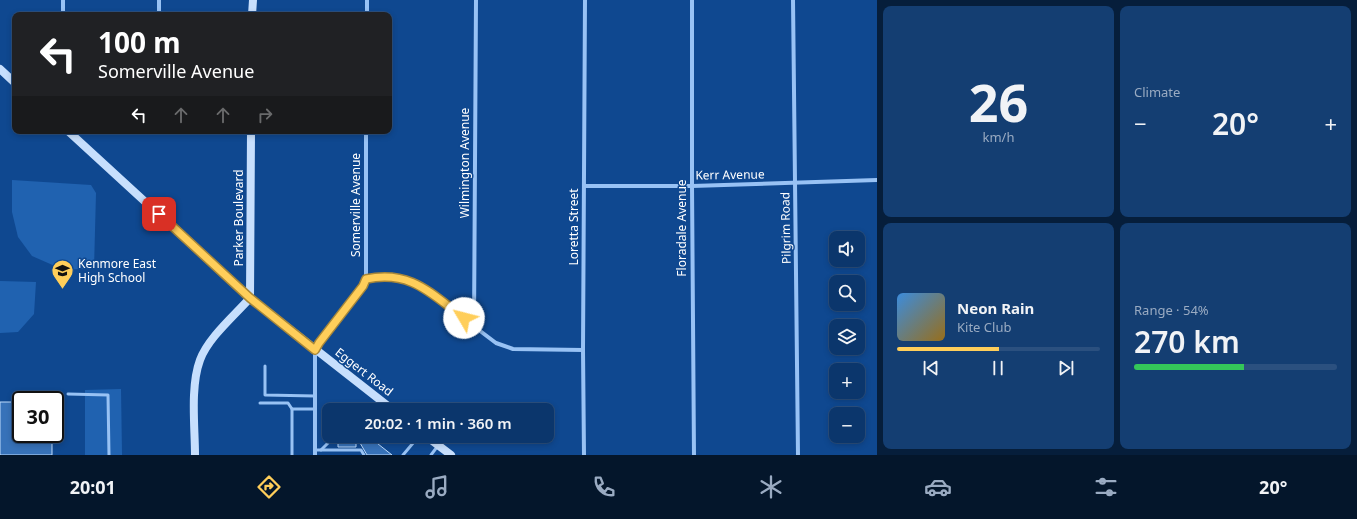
<!DOCTYPE html>
<meta charset="utf-8">
<style>
body{margin:0;font-family:"Noto Sans",sans-serif;background:#143e72;color:#f1f3f6;height:100vh;display:flex;flex-direction:column;font-size:15px;white-space:nowrap}
*{box-sizing:border-box;margin:0}
p{font-size:13px;color:#9aabc2}
.icon{flex:none;width:22px;height:22px;fill:none;stroke:currentColor;stroke-width:2;stroke-linecap:round;stroke-linejoin:round}
.map{position:relative;flex:1;overflow:hidden}
.drawer{display:flex;flex-direction:column;gap:6px;padding:6px;background:#061e3b;width:480px}
.drawer>*{flex:none}
.guide{position:absolute;left:12px;top:12px;width:380px;height:122px;border-radius:8px;box-shadow:0 2px 6px #0003,0 0 0 1px #2b507f;background:#202124;color:#fff;overflow:hidden}
.fabs{position:absolute;left:829px;top:231px;display:grid;gap:8px}
.fabs a{display:grid;place-items:center;width:36px;height:36px;border-radius:8px;background:#0b366c;box-shadow:0 2px 6px #0003,0 0 0 1px #2b507f;font-size:20px}
.speed{position:absolute;left:12px;top:391px;display:flex;gap:8px;font-size:20px;font-weight:700;text-align:center}
.speed>*{display:grid;place-content:center;width:52px;height:52px;border-radius:50%;background:#0b366c;box-shadow:0 2px 6px #0003,0 0 0 1px #2b507f;line-height:1}
.speed .limit{border:2px solid #111;border-radius:6px;background:#fff;color:#111}
.pin{position:absolute;display:grid;place-items:center;width:34px;height:34px;color:#fff;margin:-17px;border-radius:8px;box-shadow:0 2px 6px #0006}
.me{position:absolute;width:44px;margin:-22px;rotate:307deg;stroke-linejoin:round;filter:drop-shadow(0 0 3px #0008)}
.turn{display:flex;align-items:center;gap:14px;height:84px;padding:0 20px;font-size:18px}
.turn .icon{width:52px;height:52px;stroke-width:2.5}
.turn b{display:block;font-size:28px;line-height:34px}
.lanes{display:flex;align-items:center;height:38px;padding:0 20px;background:#0003;justify-content:center;gap:20px;direction:ltr}
.lanes .off{opacity:.35}
.big{font-size:30px;font-weight:600;line-height:1.1}
.drawer .widget{flex:1;display:flex;flex-direction:column;justify-content:center;gap:6px;min-width:0;padding:0 14px;border-radius:8px;background:#143e72}
.drawer .dial{align-items:center;gap:0}
.dial b{font-size:52px;line-height:1}
.song{display:flex;align-items:center;gap:12px}
.cover{width:48px;height:48px;border-radius:6px;background:linear-gradient(135deg,hsl(210 70% 55%),hsl(40 70% 35%))}
.played{height:4px;border-radius:2px;background:linear-gradient(90deg,#ffce5a 50%,#2b507f 50%)}
.keys{display:flex;justify-content:space-around;direction:ltr}
.heat{display:flex;justify-content:space-between;align-items:center;font-size:22px;direction:ltr}
.charge{height:6px;border-radius:3px;background:linear-gradient(90deg,#34c759 54%,#2b507f 0)}
.drawer .tiles{flex:1;display:grid;gap:6px;grid-template-columns:repeat(2,1fr)}
.trip{position:absolute;left:322px;top:403px;width:232px;height:40px;border-radius:8px;background:#0b366c;box-shadow:0 2px 6px #0003,0 0 0 1px #2b507f;font-weight:600;line-height:40px;text-align:center}
.tab-bar{display:flex;height:64px;justify-content:space-around;align-items:center;background:#04162b;color:#9aabc2}
.tab-bar .icon{width:28px;height:28px}
.tab-bar .current{color:#ffce5a}
.tab-bar b{font-size:18px;color:#f1f3f6}
main{display:flex;flex:1;min-height:0}
.map>svg:first-child{display:block}
.green{fill:#2062b0}
.building{fill:#3772b9;stroke:#bfdcfe}
.lines{fill:none;stroke-linecap:round;stroke-linejoin:round}
.lane{stroke:#98c2f4;stroke-width:3}
.street{stroke:#98c2f4;stroke-width:4}
.secondary{stroke:#c7dffd;stroke-width:8}
.route-casing{stroke:#a6863a;stroke-width:10}
.route{stroke:#ffce5a;stroke-width:7}
.labels{text-anchor:middle;stroke-width:3;stroke-linejoin:round;paint-order:stroke}
.street-label{font-size:12px;fill:#fff;stroke:#0f4890}
.poi-label{font-size:12px;fill:#fff;stroke:#0f4890;text-anchor:start}
</style>
<main>
<div class="map">
<svg width="877" height="455" viewBox="0 0 877 455">
<rect width="100%" height="100%" fill="#0f4890"/>
<g class="green">
<polygon points="12,180 91,185 96,193 94,268 64,270 32,256 18,237 12,212"/>
<polygon points="0,281 36,282 34,314 18,332 0,333"/>
<polygon points="121,389 122,455 85,455 85,390"/>
</g>
<g class="building">
<polygon points="0,402 21,402 21,434 52,434 52,455 0,455"/>
<polygon points="330,436 356,436 356,447 338,447 338,442 335,440 334,437"/>
<polygon points="356,436 368,436 392,455 367,455"/>
</g>
<g class="lines">
<g class="lane">
<polyline points="265,366 265,395 315,396"/>
<polyline points="68,394 108,395 109,455"/>
<polyline points="260,403 288,403 292,409"/>
<polyline points="384,442 389,436"/>
<polyline points="315,450 361,450 364,455"/>
<polyline points="321,450 332,439"/>
<polyline points="292,455 292,409 315,409"/>
<polyline points="403,455 419,436"/>
<polyline points="431,455 437,447"/>
</g>
<g class="street">
<polyline points="692,0 692,186 694,455"/>
<polyline points="793,0 798,455"/>
<polyline points="63,15 63,0"/>
<polyline points="159,15 159,0"/>
<polyline points="367,15 367,0"/>
<polyline points="584,186 692,186 877,180"/>
<path d="M366,279C387,275 403,277 422,287L496,343L513,349L583,350"/>
<polyline points="474,326 476,0"/>
<polyline points="315,455 315,350 319,343 363,286 366,279 366,131"/>
<polyline points="584,455 583,350 585,0"/>
</g>
<g class="secondary">
<polyline points="252,15 253,0"/>
<polyline points="0,69 15,83"/>
<polyline points="68,131 250,298 393,410"/>
<polyline points="426,436 451,455"/>
<path d="M195,455C195,427 190,387 200,360C208,338 234,316 250,298L251,131"/>
</g>
</g>
<g class="lines">
<defs>
<path id="route" d="M159,214L250,298L315,350L319,343L363,286L366,279C411,270 430,293 464,318"/>
</defs>
<use href="#route" class="route-casing"/>
<use href="#route" class="route"/>
</g>
<defs>
<symbol id="school-pin" viewBox="-11 -11 22 30"><path d="M0 17L-7.5 6A9.5 9.5 0 1 1 7.5 6Z" fill="#ffce5a" stroke="#0f4890"/><path d="M0-5L7-2L0 1L-7-2ZM-4 1L0 2.5L4 1V4Q0 6-4 4Z" fill="#111"/></symbol>
</defs>
<g fill-rule="evenodd">
<use href="#school-pin" x="50" y="258" width="25" height="34"/>
</g>
<g class="labels">
<g class="street-label">
<text transform="translate(465 163) rotate(-90)" y="4">Wilmington Avenue</text>
<text transform="translate(730 175) rotate(-1)" y="4">Kerr Avenue</text>
<text transform="translate(356 205) rotate(-90)" y="4">Somerville Avenue</text>
<text transform="translate(239 218) rotate(-90)" y="4">Parker Boulevard</text>
<text transform="translate(574 227) rotate(-90)" y="4">Loretta Street</text>
<text transform="translate(682 228) rotate(-90)" y="4">Floradale Avenue</text>
<text transform="translate(786 228) rotate(-91)" y="4">Pilgrim Road</text>
<text transform="translate(364 372) rotate(38)" y="4">Eggert Road</text>
</g>
<g class="poi-label">
<text x="78" y="268">Kenmore East<tspan x="78" dy="14">High School</tspan></text>
</g>
</g>
</svg>
<div class="fabs">
<a><svg class="icon" aria-label="sound" viewBox="0 0 24 24"><path d="M4 9h4l5-4v14l-5-4H4zM17 9q2 3 0 6"/></svg></a>
<a><svg class="icon" aria-label="search" viewBox="0 0 24 24"><circle cx="10" cy="10" r="6"/><path d="M15 15l6 6"/></svg></a>
<a><svg class="icon" aria-label="layers" viewBox="0 0 24 24"><path d="M12 4l9 5-9 5-9-5zM3 14l9 5 9-5"/></svg></a>
<a>+</a>
<a>−</a>
</div>
<div class="speed"><div class="limit">30</div></div>
<div class="pin" style="left:159px;top:214px;background:#d93025"><svg class="icon" aria-label="arrive" viewBox="0 0 24 24"><path d="M6 21V4h12l-3 4 3 4H6"/></svg></div>
<svg class="me" style="left:464px;top:318px" viewBox="-20 -20 40 40"><circle r="19" fill="#fff"/><path d="M0-13L10 11 0 6-10 11z" fill="#ffce5a"/></svg>
<div class="trip">20:02 · 1 min · 360 m</div>
<div class="guide">
<div class="turn"><svg class="icon" aria-label="left" viewBox="0 0 24 24"><path d="M17 20v-9H6M10 6l-5 5 5 5"/></svg><div><b>100 m</b>Somerville Avenue</div></div>
<div class="lanes"><svg class="icon" aria-label="left" viewBox="0 0 24 24"><path d="M17 20v-9H6M10 6l-5 5 5 5"/></svg><svg class="icon off" aria-label="ahead" viewBox="0 0 24 24"><path d="M12 20V5M6 11l6-6 6 6"/></svg><svg class="icon off" aria-label="ahead" viewBox="0 0 24 24"><path d="M12 20V5M6 11l6-6 6 6"/></svg><svg class="icon off" aria-label="right" viewBox="0 0 24 24"><path d="M7 20v-9h11M14 6l5 5-5 5"/></svg></div>
</div>
</div>
<section class="drawer">
<div class="tiles">
<div class="widget dial"><b>26</b><p>km/h</p></div>
<div class="widget"><p>Climate</p>
<div class="heat"><a>−</a><b class="big">20°</b><a>+</a></div>
</div>
<div class="widget">
<div class="song"><i class="cover"></i><div><b>Neon Rain</b><p>Kite Club</p></div></div>
<div class="played"></div>
<div class="keys"><svg class="icon" aria-label="previous" viewBox="0 0 24 24"><path d="M18 5L8 12l10 7zM5 5v14"/></svg><svg class="icon" aria-label="pause" viewBox="0 0 24 24"><path d="M8 5v14M16 5v14"/></svg><svg class="icon" aria-label="next" viewBox="0 0 24 24"><path d="M6 5l10 7-10 7zM19 5v14"/></svg></div>
</div>
<div class="widget"><p>Range · 54%</p><b class="big">270 km</b><div class="charge"></div></div>
</div>
</section>
</main>
<nav class="tab-bar">
<b>20:01</b>
<svg class="icon current" aria-label="directions" viewBox="0 0 24 24"><path d="M12 3l9 9-9 9-9-9zM9 14v-3h6M13 9l2 2-2 2"/></svg>
<svg class="icon" aria-label="music" viewBox="0 0 24 24"><path d="M9 18V5l10-2v13"/><circle cx="6" cy="18" r="3"/><circle cx="16" cy="16" r="3"/></svg>
<svg class="icon" aria-label="phone" viewBox="0 0 24 24"><path d="M5 4h4l2 5-3 2q2 4 5 5l2-3 5 2v4C11 20 4 13 5 4z"/></svg>
<svg class="icon" aria-label="climate" viewBox="0 0 24 24"><path d="M12 3v18M4 7l16 10M4 17L20 7"/></svg>
<svg class="icon" aria-label="car" viewBox="0 0 24 24"><path d="M5 17H2v-5l4-1 3-4h7l3 4 3 1v5h-3M9 17h6M6 11h13"/><circle cx="7" cy="17" r="2"/><circle cx="17" cy="17" r="2"/></svg>
<svg class="icon" aria-label="filters" viewBox="0 0 24 24"><path d="M4 7h16M4 17h16"/><circle cx="9" cy="7" r="2"/><circle cx="15" cy="17" r="2"/></svg>
<b>20°</b>
</nav>
